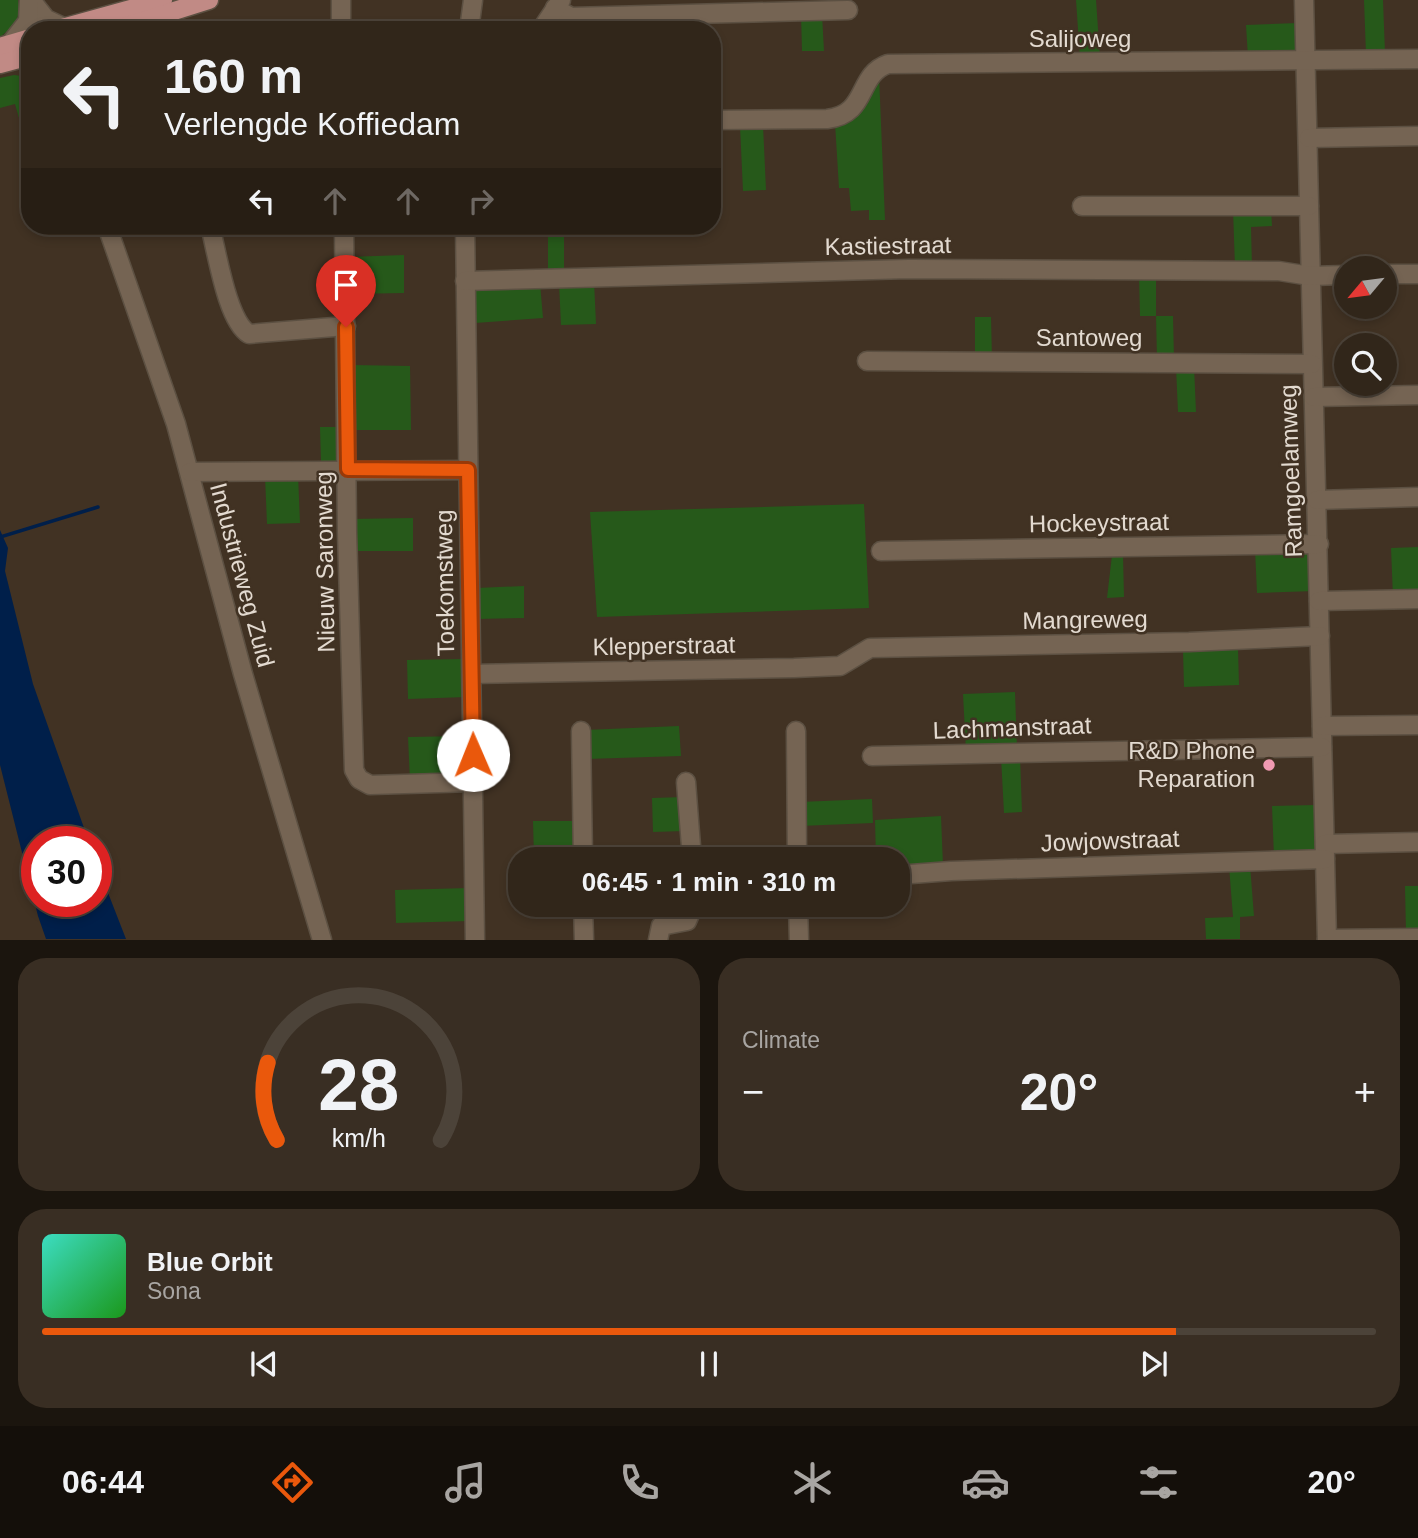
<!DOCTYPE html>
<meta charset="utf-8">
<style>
body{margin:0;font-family:Helvetica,sans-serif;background:#392e23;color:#f1f3f6;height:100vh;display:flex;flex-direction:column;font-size:26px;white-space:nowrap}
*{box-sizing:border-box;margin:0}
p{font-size:23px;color:#a8a5a2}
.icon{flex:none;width:38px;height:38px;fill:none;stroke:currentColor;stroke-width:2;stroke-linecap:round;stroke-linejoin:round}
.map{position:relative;height:940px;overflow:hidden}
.sheet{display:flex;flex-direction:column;gap:18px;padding:18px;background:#1b150e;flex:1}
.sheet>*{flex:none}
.guide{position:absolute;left:21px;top:21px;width:700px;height:214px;border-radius:28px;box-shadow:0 4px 10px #0003,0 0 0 2px #4c4339;background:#31261a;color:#f1f3f6;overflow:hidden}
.needle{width:46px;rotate:241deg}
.controls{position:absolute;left:1334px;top:256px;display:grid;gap:14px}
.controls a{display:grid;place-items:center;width:63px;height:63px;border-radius:50%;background:#31261a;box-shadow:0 4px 10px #0003,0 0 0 2px #4c4339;font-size:35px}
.speed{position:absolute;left:21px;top:826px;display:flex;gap:14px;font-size:35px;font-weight:700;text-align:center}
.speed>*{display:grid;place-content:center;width:91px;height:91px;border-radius:50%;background:#31261a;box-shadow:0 4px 10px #0003,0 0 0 2px #4c4339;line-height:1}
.speed .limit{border:10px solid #d22;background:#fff;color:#111}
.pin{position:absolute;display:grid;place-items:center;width:60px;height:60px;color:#fff;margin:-72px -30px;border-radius:50% 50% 50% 0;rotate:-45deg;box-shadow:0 0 7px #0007}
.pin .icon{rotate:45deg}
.me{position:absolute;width:77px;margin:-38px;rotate:359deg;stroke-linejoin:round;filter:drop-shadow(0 0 5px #0008)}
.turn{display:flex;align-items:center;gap:24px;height:147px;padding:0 28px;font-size:32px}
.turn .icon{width:91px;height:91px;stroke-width:2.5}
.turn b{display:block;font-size:49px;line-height:60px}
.lanes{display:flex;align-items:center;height:66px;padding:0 28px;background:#0003;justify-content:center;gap:35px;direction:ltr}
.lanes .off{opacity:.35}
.big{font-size:52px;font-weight:700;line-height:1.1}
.sheet .tile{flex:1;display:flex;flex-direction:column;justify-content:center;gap:10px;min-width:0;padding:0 24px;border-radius:28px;background:#392e23}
.sheet .dial{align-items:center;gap:0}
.dial svg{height:182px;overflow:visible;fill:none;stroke:#4c4339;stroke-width:7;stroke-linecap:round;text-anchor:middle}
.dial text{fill:#f1f3f6;stroke:none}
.song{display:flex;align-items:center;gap:21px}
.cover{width:84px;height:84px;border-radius:10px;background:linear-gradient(135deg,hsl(170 70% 55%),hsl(120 70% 35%))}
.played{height:7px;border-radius:4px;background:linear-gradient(90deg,#ea580c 85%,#4c4339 85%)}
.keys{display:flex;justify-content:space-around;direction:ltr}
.heat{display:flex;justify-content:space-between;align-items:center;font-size:38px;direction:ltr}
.sheet .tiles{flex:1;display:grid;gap:18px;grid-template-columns:1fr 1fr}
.tile:last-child{grid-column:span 2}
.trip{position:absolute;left:508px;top:847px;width:402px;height:70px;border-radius:28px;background:#31261a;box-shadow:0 4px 10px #0003,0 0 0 2px #4c4339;font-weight:700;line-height:70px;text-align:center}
.dock{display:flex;height:112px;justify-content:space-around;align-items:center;background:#140f0a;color:#a8a5a2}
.dock .icon{width:49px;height:49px}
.dock .selected{color:#ea580c}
.dock b{font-size:32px;color:#f1f3f6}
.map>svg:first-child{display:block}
.green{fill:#26591a}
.water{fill:#001f4a}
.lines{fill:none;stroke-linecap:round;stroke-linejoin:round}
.stream{stroke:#001f4a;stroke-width:3.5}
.minor-casing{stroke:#5c5042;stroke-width:21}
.major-casing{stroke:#5c5042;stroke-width:21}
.minor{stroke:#756453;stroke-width:18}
.major{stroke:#c18a85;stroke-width:18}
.route-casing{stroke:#983908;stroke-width:18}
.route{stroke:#ea580c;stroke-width:12}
.poi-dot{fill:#f19ab2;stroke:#413223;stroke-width:2.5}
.labels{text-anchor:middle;stroke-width:5;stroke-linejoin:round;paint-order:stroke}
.street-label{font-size:24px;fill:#e3dad0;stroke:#413223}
.poi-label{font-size:24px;fill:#e3dad0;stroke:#413223;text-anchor:end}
</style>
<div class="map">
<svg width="1418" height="940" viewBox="0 0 1418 940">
<rect width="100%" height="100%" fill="#413223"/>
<g class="green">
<path d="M0,0H18C22,18 13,27 0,37Z"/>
<polygon points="1076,0 1096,0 1100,57 1080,58"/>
<polygon points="1364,0 1383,0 1385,53 1366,54"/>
<polygon points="801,14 822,14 824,51 802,51"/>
<polygon points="1298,23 1299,52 1248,57 1246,25"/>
<polygon points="14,75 30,77 30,141 25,139 15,104 0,108 0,78"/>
<polygon points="879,75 885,220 869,220 869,210 851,211 849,188 839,188 835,123"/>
<polygon points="712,124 719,124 722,193 712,193"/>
<polygon points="763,125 766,190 743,191 740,126"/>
<polygon points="1271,208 1272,226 1251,227 1252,267 1235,267 1233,209"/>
<rect x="548" y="226" width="16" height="47"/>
<polygon points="404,255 404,293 350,294 348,257"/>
<polygon points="1139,274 1156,274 1156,316 1173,316 1174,359 1157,359 1156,316 1140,316"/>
<polygon points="594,281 596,324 561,325 559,283"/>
<polygon points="540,283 543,318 475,323 475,288"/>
<polygon points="975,317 991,317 992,359 975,359"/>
<polygon points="352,365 410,366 411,430 352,430"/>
<polygon points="1194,366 1196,412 1178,412 1176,367"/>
<polygon points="320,427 344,427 340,463 321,462"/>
<polygon points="298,474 300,523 267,524 265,476"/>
<polygon points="864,504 869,608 597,617 590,512"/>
<polygon points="413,518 413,551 352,551 351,519"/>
<polygon points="1418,547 1418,596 1393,597 1391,548"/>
<polygon points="1309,548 1315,591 1257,593 1255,549"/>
<polygon points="1112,555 1123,555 1124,597 1107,598"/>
<polygon points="524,586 524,618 477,619 477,588"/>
<polygon points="1238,649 1239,685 1184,687 1183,650"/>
<polygon points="466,659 467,697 408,699 407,660"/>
<polygon points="1015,692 1017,749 966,751 963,694"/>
<polygon points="679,726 681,756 586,759 585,730"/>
<polygon points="466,736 465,774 410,781 408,737"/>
<polygon points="1020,756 1022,812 1004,813 1001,757"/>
<polygon points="684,797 685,831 653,832 652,798"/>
<polygon points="872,799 873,823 800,826 799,802"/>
<polygon points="1315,805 1315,853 1274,857 1272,806"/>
<polygon points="941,816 943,865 898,866 898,859 876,859 875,820"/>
<polygon points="533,821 578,821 579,856 534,857"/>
<polygon points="1250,865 1254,916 1240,917 1240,939 1206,939 1205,918 1233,917 1229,866"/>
<polygon points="1405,886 1418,886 1418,932 1406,932"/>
<polygon points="469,888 470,921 396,923 395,890"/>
</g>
<polygon class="water" points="0,530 8,548 5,571 33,684 89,842 37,842 37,901 96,901 96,862 126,939 46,939 38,916 0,765"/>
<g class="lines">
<polyline class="stream" points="0,537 98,507"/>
<defs>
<g id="minor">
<polyline points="31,0 46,19 63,27"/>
<polyline points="341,0 341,30"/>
<polyline points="1304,0 1327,940"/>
<polyline points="555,8 571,17 848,10"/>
<polyline points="469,30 473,0"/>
<polyline points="541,30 561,0"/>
<polyline points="10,44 28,21 29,0"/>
<path d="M712,120L827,119C869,114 856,75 888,64L1418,59"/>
<polyline points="1309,138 1418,136"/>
<polyline points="1082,206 1309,206"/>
<polyline points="107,226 176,424 243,674 322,940"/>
<path d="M210,226C217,252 227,321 249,334L346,326"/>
<polyline points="344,226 347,532 354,770 359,779 370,785 474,782"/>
<polyline points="465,226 475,940"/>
<polyline points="1384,274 1418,274"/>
<polyline points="465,281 909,269 1279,271 1310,276 1346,275"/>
<polyline points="867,361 1312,364"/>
<polyline points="1314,397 1418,395"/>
<polyline points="190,472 468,470"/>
<polyline points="1317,500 1418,497"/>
<polyline points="881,551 1319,544"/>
<polyline points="1319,601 1418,599"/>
<polyline points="472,674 794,668 840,666 870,648 1189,642 1320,636"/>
<polyline points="1322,726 1418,725"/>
<polyline points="581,731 583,859"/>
<polyline points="796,731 797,859"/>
<polyline points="872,756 1322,747"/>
<polyline points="686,782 692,859"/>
<polyline points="1325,844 1418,842"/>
<polyline points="898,875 951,871 1325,859"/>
<polyline points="583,905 584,940"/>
<polyline points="798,905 799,940"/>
<polyline points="1327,939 1418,938"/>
<polyline points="658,940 661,926 687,921 694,905"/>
</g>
<g id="major">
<polyline points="55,30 163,0"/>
<polyline points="114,30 209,0"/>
<polyline points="0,47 30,38"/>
<polyline points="0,64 30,56"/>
</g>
</defs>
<use href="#minor" class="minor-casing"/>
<use href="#major" class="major-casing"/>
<use href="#minor" class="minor"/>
<use href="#major" class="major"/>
</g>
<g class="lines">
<defs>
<polyline id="route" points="346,327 348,469 468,470 473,755"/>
</defs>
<use href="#route" class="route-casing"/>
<use href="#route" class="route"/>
</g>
<circle class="poi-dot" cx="1269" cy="765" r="7"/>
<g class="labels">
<g class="street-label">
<text x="1080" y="47">Salijoweg</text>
<text transform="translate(888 246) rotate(-1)" y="8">Kastiestraat</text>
<text x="1089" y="346">Santoweg</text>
<text transform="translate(1291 471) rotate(-92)" y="8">Ramgoelamweg</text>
<text transform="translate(1099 523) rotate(-1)" y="8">Hockeystraat</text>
<text transform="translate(325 562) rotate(-91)" y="8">Nieuw Saronweg</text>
<text transform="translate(242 575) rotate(75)" y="8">Industrieweg Zuid</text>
<text transform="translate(445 583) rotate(-91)" y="8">Toekomstweg</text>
<text transform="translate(1085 620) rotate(-1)" y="8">Mangreweg</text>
<text transform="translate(664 646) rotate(-1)" y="8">Klepperstraat</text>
<text transform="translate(1012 728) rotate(-2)" y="8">Lachmanstraat</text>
<text transform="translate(1110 841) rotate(-2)" y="8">Jowjowstraat</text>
</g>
<g class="poi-label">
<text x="1255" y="759">R&amp;D Phone<tspan x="1255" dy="28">Reparation</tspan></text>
</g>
</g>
</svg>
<div class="controls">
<a><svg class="needle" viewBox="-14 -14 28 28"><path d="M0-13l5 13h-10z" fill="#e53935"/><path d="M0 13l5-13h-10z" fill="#a8a5a2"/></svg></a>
<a><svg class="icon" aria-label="search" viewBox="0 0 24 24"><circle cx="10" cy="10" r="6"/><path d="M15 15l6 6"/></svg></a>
</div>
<div class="speed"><div class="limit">30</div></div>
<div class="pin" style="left:346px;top:327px;background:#d93025"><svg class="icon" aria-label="arrive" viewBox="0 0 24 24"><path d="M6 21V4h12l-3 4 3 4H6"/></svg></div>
<svg class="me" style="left:473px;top:755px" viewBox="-20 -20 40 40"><circle r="19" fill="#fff"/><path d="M0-13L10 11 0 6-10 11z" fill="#ea580c"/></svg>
<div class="trip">06:45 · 1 min · 310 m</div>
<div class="guide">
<div class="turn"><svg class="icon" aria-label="left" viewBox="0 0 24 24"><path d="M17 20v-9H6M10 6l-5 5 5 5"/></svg><div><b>160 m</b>Verlengde Koffiedam</div></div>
<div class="lanes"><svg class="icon" aria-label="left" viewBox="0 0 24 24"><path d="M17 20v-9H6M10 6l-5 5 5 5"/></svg><svg class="icon off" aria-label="ahead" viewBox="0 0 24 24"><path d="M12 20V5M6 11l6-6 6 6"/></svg><svg class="icon off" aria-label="ahead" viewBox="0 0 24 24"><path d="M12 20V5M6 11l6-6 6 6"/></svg><svg class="icon off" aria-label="right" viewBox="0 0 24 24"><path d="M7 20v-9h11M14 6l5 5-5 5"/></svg></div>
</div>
</div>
<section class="sheet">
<div class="tiles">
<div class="tile dial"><svg viewBox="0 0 100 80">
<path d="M14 69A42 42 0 1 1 86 69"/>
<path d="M14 69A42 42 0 0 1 10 35" stroke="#ea580c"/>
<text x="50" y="56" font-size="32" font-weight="700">28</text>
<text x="50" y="72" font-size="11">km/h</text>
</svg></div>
<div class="tile"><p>Climate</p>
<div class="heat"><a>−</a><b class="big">20°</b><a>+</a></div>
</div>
<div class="tile">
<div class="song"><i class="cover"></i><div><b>Blue Orbit</b><p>Sona</p></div></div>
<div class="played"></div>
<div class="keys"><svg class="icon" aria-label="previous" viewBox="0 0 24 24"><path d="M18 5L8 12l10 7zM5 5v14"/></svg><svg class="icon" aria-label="pause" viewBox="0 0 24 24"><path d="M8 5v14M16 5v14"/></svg><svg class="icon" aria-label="next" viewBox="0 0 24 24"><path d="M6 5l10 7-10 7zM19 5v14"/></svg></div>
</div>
</div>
</section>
<nav class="dock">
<b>06:44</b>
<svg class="icon selected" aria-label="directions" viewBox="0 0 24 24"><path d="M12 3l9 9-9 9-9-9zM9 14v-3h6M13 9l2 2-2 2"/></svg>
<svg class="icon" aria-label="music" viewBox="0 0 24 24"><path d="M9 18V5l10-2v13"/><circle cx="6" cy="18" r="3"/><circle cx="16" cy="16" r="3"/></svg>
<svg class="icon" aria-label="phone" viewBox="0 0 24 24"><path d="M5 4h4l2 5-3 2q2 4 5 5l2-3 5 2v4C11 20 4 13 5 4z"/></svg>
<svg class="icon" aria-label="climate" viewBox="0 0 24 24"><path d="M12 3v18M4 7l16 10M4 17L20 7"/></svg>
<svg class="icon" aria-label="car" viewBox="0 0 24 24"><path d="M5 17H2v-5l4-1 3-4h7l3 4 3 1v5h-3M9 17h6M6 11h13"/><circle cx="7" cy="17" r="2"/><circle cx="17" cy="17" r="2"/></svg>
<svg class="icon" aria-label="filters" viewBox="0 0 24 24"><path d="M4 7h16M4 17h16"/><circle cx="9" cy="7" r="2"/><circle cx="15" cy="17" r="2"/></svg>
<b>20°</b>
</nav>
